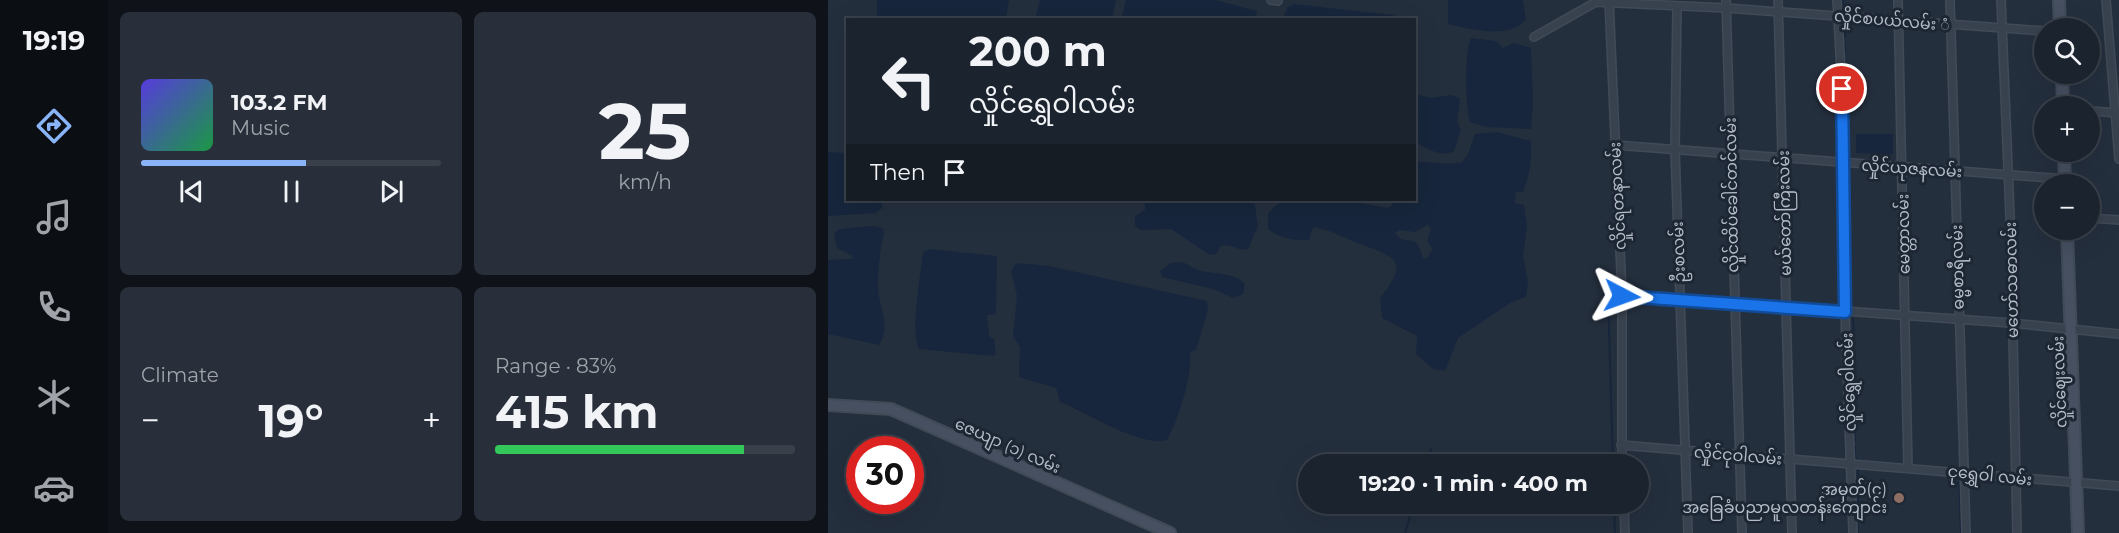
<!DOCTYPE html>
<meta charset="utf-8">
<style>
body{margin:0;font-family:Montserrat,"Noto Sans Myanmar",sans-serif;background:#282f3a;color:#f1f3f6;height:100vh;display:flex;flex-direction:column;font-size:22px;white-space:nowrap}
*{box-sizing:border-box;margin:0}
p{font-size:20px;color:#a0a4aa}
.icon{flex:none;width:33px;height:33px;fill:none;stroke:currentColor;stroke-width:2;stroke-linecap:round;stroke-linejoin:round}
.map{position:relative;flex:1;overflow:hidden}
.details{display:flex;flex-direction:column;gap:12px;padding:12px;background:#0f1319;width:720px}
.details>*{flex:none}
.banner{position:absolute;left:18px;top:18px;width:570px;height:183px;border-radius:0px;box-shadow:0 6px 24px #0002,0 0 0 2px #39404a;background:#1b232e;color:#f1f3f6;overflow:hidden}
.fabs{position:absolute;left:1206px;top:18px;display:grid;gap:12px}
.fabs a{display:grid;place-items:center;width:66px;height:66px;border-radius:50%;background:#1b232e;box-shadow:0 6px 24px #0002,0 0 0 2px #39404a;font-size:30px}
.speed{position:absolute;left:18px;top:436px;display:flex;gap:12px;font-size:30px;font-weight:700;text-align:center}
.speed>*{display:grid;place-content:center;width:78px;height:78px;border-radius:50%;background:#1b232e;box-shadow:0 6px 24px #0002,0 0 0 2px #39404a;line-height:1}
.speed .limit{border:9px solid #d22;background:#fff;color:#111}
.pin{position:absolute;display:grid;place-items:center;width:51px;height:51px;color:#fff;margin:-26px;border:3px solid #fff;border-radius:50%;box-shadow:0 2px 6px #0007}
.me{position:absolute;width:66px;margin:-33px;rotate:94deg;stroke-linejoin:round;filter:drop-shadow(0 0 4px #0008)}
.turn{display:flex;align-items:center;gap:21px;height:126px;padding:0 24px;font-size:27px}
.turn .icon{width:78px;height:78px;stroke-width:2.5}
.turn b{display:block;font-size:42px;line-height:51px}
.then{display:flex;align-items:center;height:57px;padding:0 24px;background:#0003;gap:12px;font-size:22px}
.big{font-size:45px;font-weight:700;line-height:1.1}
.details .card{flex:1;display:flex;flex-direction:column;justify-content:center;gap:9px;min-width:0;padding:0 21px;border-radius:9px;background:#282f3a}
.details .dial{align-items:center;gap:0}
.dial b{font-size:78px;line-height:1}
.song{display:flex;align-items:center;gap:18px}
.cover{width:72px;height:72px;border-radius:9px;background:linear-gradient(135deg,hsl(250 70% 55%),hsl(140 70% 35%))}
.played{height:6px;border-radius:3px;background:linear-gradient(90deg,#8ab4f8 55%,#39404a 55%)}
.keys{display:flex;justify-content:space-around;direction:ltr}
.heat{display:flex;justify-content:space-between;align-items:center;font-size:33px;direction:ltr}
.charge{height:9px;border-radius:4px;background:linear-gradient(90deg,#34c759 83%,#39404a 0)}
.details .tiles{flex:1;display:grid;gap:12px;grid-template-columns:repeat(2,1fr)}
.trip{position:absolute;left:470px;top:454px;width:351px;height:60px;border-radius:30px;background:#1b232e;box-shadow:0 6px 24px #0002,0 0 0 2px #39404a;font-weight:700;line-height:60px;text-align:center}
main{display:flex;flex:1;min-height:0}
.tabs{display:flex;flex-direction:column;width:108px;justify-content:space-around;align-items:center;background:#0b0e12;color:#a0a4aa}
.tabs .icon{width:42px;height:42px}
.tabs .on{color:#8ab4f8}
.tabs b{font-size:27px;color:#f1f3f6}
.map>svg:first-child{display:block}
.water{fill:#17263c;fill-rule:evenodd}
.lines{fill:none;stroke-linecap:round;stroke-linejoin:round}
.stream{stroke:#17263c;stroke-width:2}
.street-casing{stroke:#414a57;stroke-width:10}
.secondary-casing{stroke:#414a57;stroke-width:14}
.street{stroke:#38414e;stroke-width:7}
.secondary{stroke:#465061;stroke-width:10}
.route-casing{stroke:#114b97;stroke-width:15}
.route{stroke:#1a73e8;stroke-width:10}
.education-dot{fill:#8d6e63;stroke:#1d2633;stroke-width:2}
.labels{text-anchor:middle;stroke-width:6;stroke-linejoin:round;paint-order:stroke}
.street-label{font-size:16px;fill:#b4bcc9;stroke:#1d2633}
.poi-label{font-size:16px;fill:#b4bcc9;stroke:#1d2633;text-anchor:end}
</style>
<main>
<nav class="tabs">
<b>19:19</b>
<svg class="icon on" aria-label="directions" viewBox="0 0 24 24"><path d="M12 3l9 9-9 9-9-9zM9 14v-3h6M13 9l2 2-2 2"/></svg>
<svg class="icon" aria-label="music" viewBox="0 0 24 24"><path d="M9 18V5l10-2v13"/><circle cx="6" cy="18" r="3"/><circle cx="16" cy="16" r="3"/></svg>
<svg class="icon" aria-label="phone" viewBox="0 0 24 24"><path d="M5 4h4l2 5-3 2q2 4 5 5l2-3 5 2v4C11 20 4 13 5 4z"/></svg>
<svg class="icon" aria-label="climate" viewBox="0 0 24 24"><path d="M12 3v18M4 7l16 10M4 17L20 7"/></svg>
<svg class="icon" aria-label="car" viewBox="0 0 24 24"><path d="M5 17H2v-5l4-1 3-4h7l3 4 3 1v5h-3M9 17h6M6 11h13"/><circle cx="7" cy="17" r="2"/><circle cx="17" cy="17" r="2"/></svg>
</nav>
<section class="details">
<div class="tiles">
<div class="card">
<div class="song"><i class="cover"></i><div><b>103.2 FM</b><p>Music</p></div></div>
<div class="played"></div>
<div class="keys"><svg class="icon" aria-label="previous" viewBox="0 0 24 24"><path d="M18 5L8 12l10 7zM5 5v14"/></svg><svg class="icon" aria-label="pause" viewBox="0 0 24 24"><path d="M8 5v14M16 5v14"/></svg><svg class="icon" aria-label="next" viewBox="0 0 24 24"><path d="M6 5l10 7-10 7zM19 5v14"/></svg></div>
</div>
<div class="card dial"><b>25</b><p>km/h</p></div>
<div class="card"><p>Climate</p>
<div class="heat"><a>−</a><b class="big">19°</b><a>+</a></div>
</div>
<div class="card"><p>Range · 83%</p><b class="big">415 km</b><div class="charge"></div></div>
</div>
</section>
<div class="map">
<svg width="1291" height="533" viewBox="0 0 1291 533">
<rect width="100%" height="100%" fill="#242f3e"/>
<g class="water">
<polygon points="49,0 181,0 178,19 49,20"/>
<polygon points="212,0 288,0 284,19 207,19"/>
<polygon points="298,0 388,0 429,11 428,19 293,19"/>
<path d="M620,0H695L698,19C683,40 642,29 620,24Z"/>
<polygon points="466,4 565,15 568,19 455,19 459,8"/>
<path d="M643,38L668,41L675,48L686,43L703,48L705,102L703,129L658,127L642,122C637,104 636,55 643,38Z"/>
<path d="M587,94L603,98L624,95L632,99L629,122L633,130L626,151C613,158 598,148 587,142V123L591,116L587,111Z"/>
<path d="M669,132L703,141C704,159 702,175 695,192H688L687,203L696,205L699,226L695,256L700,282L698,297L682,303L630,338L617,371L605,369L588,354L589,336L554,318L552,298C583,259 567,257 529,243C514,237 500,229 485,227L481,240C466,241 452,238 440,229V213L454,200H517L559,208L564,206L565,200H586L587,162C602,161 617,166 634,162L640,154L647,134ZM600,225L603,229L599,241L605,249L599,258H595C587,229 580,249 567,233L571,230L587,232Z"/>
<polygon points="1028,134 1065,134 1065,154 1028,153"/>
<polygon points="0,152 19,153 20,200 54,200 54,208 47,213 0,216"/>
<path d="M314,200H426L430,226L420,249C411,252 404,243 393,246L388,254L382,255L343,229L313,230L307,226V216L317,210V204Z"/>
<path d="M44,226L55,228L56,233C52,250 50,269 50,285C50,306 64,326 51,345L0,334V260L24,259L25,256L9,248L6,233L12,229Z"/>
<path d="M103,249L169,256L168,314L159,315L161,336L166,339L168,354L165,356L91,349C82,329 92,282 94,258L96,251Z"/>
<path d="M352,262C360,263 363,267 370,270C386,275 404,271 417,284L415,294L405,298L385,289L334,277L332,271L343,263Z"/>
<path d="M191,263L221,266L379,301L380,310L368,350L362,352C365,374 350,421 339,440C313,448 258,412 232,402L228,388L191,377L192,347L185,336L189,296L183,271L187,265Z"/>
</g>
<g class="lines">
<g class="stream">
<polyline points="1014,0 1018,12"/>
<polyline points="1017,37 1018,21"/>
<polyline points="1017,44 1017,53"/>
<polyline points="1017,59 1019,83"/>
<polyline points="1019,88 1020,99"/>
<polyline points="1020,105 1020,121"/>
<polyline points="1020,125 1020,152"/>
<polyline points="1021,166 1021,189"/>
<polyline points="1021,209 1021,195"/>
<polyline points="1021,214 1021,226"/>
<polyline points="1021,231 1021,241"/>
<polyline points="1021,257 1021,245"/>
<polyline points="1021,263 1021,279"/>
<polyline points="1021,285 1021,305 1025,309"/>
<polyline points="780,295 785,465"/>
<polyline points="1025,316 1026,345"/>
<polyline points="1026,353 1026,349"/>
<polyline points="1026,355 1026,372"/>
<polyline points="1026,375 1026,384"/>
<polyline points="1026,387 1026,394"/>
<polyline points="1026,397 1026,407"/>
<polyline points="1026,413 1027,441"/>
<polyline points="1027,446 1027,457 1030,461"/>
<polyline points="663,463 669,465"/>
<polyline points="598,465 603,449"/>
<polyline points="1030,467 1030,533"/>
<polyline points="1131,476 1133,533"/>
<polyline points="786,504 787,533"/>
<polyline points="577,533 586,504"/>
</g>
<defs>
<g id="street">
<polyline points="443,0 450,1"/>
<polyline points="781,0 794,295 794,465"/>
<polyline points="898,0 914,533"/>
<polyline points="950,0 964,533"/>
<polyline points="1009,0 1014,89 1017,312 1025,533"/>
<polyline points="1070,0 1080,468"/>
<polyline points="1122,0 1138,533"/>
<polyline points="1173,0 1183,239 1189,533"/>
<polyline points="1278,0 1291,159"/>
<polyline points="849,6 847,148 860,533"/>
<polyline points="706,37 768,2 898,8 1216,31"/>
<polyline points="1262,111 1291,113"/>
<polyline points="787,145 1237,179"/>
<polyline points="1262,218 1291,220"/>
<polyline points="794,295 1183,323 1291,334"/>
<polyline points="793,445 1291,486"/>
<polyline points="796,504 797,533"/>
</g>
<g id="secondary">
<polyline points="1231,0 1232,28"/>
<polyline points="1234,74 1235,106"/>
<polyline points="1236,152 1237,184"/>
<polyline points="1239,230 1250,533"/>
<polyline points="0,405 63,409 342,533"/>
</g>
</defs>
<use href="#street" class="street-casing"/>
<use href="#secondary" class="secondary-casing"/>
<use href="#street" class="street"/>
<use href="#secondary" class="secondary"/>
</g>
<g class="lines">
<defs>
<polyline id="route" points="794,296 1017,312 1014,89"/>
</defs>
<use href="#route" class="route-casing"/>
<use href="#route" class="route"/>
</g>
<circle class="education-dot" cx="1071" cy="498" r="6"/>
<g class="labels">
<g class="street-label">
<text transform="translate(1064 20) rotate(5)" y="6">လှိုင်စပယ်လမ်း ံ</text>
<text transform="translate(1084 168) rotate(4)" y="6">လှိုင်ယုဇနလမ်း</text>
<text transform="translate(903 195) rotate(-91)" y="6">လှိုင်ထိပ်ခေါင်တင်လမ်း</text>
<text transform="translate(789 196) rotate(-93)" y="6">လှိုင်ရတနာလမ်း</text>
<text transform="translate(956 213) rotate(-91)" y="6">မယ်တော်ကြီးလမ်း</text>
<text transform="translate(1075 234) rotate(-91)" y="6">မေတ္တာလမ်း</text>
<text transform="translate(850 252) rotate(-92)" y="6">ဦးစလမ်း</text>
<text transform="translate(1129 267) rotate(-91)" y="6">ဓမ္မစာရီလမ်း</text>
<text transform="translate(1183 280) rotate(-91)" y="6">မဟော်သဓာလမ်း</text>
<text transform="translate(1020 382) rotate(-92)" y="6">လှိုင်ရွှေဝါလမ်း</text>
<text transform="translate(1231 382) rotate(-92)" y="6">လှိုင်ဈေးလမ်း</text>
<text transform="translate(180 445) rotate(24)" y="6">ဇေယျာ (၁) လမ်း</text>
<text transform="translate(910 455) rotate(5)" y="6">လှိုင်ငုဝါလမ်း</text>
<text transform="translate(1162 475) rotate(6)" y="6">ငုရွှေဝါ လမ်း</text>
</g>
<g class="poi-label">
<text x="1059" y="495">အမှတ်(၄)<tspan x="1059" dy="18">အခြေခံပညာမူလတန်းကျောင်း</tspan></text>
</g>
</g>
</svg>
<div class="fabs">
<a><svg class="icon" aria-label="search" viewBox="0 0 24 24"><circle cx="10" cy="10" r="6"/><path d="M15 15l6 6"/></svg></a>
<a>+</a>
<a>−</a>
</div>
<div class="speed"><div class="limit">30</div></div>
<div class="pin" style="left:1014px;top:89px;background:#d93025"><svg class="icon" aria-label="arrive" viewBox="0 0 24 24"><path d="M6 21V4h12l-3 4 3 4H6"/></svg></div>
<svg class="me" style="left:794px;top:296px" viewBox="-20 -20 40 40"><path d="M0-17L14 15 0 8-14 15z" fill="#1a73e8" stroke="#fff" stroke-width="4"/></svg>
<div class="trip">19:20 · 1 min · 400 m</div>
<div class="banner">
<div class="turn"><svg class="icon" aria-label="left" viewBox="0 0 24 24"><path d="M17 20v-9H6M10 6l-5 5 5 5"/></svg><div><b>200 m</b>လှိုင်ရွှေဝါလမ်း</div></div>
<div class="then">Then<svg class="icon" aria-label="arrive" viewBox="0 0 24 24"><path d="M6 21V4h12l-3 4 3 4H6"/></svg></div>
</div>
</div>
</main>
